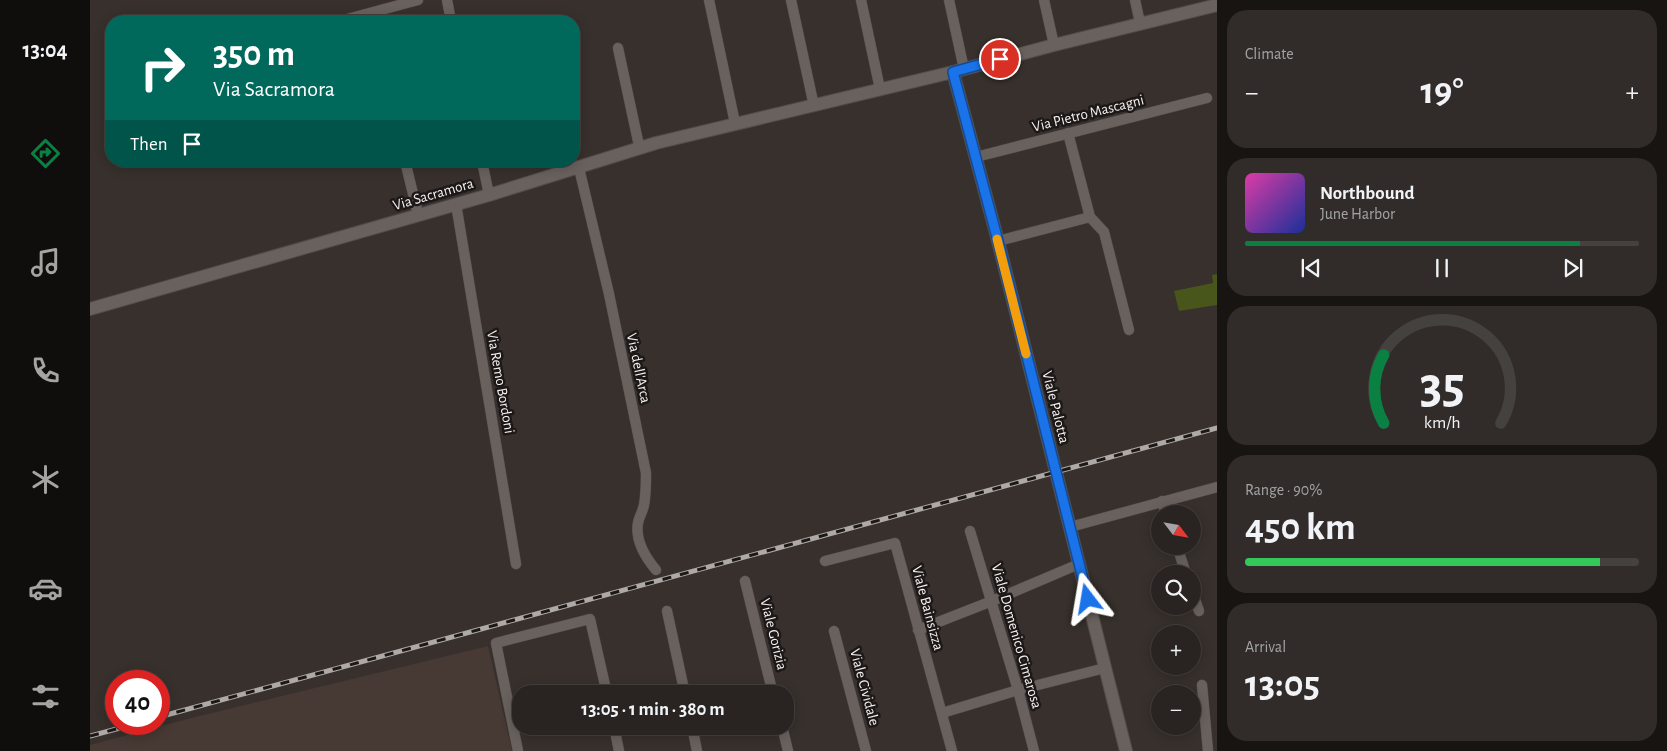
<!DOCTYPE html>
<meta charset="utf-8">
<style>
body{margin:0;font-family:"Alegreya Sans",sans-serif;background:#312c2a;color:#f1f3f6;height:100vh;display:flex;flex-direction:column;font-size:19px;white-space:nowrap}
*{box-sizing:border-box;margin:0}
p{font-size:16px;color:#a5a4a5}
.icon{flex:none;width:28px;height:28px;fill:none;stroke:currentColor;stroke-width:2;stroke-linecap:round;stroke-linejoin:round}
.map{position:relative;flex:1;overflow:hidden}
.sheet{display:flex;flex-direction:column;gap:10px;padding:10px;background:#171412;width:450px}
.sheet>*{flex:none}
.guide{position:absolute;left:15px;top:15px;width:475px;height:152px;border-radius:20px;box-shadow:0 2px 12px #0003,0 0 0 1px #45413f;background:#00695c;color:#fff;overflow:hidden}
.needle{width:32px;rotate:121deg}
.fabs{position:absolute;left:1061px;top:505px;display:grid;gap:10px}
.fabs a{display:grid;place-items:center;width:50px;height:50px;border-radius:50%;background:#292421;box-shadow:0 2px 12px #0003,0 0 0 1px #45413f;font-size:25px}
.speed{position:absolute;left:15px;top:670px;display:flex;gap:10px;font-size:25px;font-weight:700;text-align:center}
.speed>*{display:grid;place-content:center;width:65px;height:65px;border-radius:50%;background:#292421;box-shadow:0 2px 12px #0003,0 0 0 1px #45413f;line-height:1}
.speed .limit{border:8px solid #d22;background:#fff;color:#111}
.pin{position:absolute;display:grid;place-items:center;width:42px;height:42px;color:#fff;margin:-21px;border:2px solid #fff;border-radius:50%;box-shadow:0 1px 5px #0007}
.me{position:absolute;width:55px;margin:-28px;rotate:346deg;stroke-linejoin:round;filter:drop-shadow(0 0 4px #0008)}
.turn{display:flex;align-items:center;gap:18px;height:105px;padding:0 25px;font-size:22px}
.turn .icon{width:65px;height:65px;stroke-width:2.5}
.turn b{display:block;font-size:35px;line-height:42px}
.then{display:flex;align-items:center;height:48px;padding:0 25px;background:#0003;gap:10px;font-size:19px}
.big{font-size:38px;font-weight:700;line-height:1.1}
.sheet .card{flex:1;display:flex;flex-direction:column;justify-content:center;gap:8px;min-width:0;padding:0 18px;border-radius:20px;background:#312c2a}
.sheet .dial{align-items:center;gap:0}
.dial svg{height:130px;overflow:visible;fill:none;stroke:#45413f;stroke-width:7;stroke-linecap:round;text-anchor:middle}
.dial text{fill:#f1f3f6;stroke:none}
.song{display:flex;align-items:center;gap:15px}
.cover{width:60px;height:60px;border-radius:8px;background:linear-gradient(135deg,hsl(320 70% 55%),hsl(230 70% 35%))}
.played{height:5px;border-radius:2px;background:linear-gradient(90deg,#0b8043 85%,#45413f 85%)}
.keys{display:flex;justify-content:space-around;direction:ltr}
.heat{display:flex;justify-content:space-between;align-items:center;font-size:28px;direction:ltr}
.charge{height:8px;border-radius:4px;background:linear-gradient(90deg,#34c759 90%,#45413f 0)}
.trip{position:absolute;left:422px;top:685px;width:282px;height:50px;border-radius:20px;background:#292421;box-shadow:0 2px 12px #0003,0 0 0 1px #45413f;font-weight:700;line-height:50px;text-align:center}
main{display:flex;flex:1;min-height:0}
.tab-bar{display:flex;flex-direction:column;width:90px;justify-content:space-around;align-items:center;background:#100e0d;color:#a5a4a5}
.tab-bar .icon{width:35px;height:35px}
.tab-bar .active{color:#0b8043}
.tab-bar b{font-size:22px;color:#f1f3f6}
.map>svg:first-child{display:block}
.built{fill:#473933}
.green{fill:#48561c}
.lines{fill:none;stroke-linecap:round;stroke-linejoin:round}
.minor-casing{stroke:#524c4a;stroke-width:11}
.tertiary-casing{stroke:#524c4a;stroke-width:14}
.minor{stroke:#69615d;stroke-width:10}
.tertiary{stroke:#69615d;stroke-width:12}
.rail-casing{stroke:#aea9a6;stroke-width:5}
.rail{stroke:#1c1817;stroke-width:3;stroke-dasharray:9;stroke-linecap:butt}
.route-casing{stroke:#114b97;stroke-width:12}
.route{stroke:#1a73e8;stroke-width:9}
.slow{stroke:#f59e0b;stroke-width:9}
.labels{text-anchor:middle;stroke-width:5;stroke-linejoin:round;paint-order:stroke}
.street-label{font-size:15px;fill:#f7f2f0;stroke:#1c1817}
</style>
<main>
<nav class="tab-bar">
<b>13:04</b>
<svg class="icon active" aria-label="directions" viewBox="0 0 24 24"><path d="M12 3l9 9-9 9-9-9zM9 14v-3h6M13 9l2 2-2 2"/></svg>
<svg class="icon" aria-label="music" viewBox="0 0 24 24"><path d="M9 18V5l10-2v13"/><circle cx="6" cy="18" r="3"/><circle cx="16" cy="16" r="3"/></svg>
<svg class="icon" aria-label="phone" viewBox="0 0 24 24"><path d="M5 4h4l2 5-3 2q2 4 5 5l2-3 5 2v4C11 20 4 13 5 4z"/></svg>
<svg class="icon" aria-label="climate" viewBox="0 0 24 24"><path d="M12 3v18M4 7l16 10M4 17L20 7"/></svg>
<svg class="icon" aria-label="car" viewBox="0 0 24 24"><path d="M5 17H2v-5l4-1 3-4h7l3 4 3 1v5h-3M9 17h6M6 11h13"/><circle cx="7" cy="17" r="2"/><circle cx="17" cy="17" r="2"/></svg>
<svg class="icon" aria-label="filters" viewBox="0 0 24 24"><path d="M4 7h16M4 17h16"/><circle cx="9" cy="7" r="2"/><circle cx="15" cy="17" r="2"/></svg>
</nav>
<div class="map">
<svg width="1127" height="751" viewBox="0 0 1127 751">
<rect width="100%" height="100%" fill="#37302c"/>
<polygon class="built" points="398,646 422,751 0,751 0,745 105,717"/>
<polygon class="green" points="1127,274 1127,305 1089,311 1084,291 1123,283 1122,275"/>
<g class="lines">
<defs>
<g id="minor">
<polyline points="357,0 361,21"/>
<polyline points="619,0 645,123"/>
<polyline points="701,0 724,106"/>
<polyline points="771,0 790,89"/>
<polyline points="859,0 874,69"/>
<polyline points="954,0 964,45"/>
<polyline points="1045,0 1050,23"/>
<polyline points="250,21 328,0"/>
<polyline points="528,48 548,141 551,148"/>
<polyline points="978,133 1000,217 1014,232 1039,330"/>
<polyline points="886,157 1117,98"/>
<polyline points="315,161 328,214"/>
<polyline points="392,161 399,195"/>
<path d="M489,168L519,294L556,473C556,484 556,494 554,505C553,511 549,517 548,523C545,540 556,558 566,570"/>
<polyline points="366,204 426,564"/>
<polyline points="908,241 1000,217"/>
<polyline points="1072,501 1076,514"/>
<polyline points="980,527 1127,487"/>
<polyline points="880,531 928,690 944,751"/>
<polyline points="1087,546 1096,574"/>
<polyline points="735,561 805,543 862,751"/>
<polyline points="655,581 683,694"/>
<polyline points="1102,591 1109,611"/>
<polyline points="577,611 595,694"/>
<polyline points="828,630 902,601 989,564"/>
<polyline points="744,631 776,751"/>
<polyline points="1112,685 1118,751"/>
<polyline points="852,713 928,690 1015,668"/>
<polyline points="524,726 529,751"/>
<polyline points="602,726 607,751"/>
<polyline points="692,726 698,751"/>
<polyline points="428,751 406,643 500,619 517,694"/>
</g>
<g id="tertiary">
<polyline points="863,72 908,241 1036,751"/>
<polyline points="0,309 399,195 566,143 863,72 964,45 1127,5"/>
</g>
</defs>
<use href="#minor" class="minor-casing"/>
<use href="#tertiary" class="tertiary-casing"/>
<use href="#minor" class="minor"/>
<use href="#tertiary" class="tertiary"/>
<defs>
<g id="rail">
<polyline points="69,717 1127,428"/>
<polyline points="0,736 45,724"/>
</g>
</defs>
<use href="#rail" class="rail-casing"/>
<use href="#rail" class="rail"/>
</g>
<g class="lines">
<defs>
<polyline id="route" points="910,59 863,72 908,241 998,599"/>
</defs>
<use href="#route" class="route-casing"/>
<use href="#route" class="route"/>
<polyline class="slow" points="907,239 936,354"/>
</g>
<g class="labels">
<g class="street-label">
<text transform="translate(998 113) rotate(-14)" y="5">Via Pietro Mascagni</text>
<text transform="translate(343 194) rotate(-16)" y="5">Via Sacramora</text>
<text transform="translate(549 368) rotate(78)" y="5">Via dell'Arca</text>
<text transform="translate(411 382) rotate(80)" y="5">Via Remo Bordoni</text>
<text transform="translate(966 407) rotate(76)" y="5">Viale Palotta</text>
<text transform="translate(838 608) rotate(75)" y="5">Viale Bainsizza</text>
<text transform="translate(684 634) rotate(76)" y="5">Viale Gorizia</text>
<text transform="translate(927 636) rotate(74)" y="5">Viale Domenico Cimarosa</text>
<text transform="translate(775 687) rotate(75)" y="5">Viale Cividale</text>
</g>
</g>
</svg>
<div class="fabs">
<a><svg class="needle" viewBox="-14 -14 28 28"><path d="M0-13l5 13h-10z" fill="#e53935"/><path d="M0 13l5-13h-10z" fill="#a5a4a5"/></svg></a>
<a><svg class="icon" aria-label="search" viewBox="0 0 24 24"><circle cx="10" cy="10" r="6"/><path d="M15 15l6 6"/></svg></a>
<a>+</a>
<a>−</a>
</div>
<div class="speed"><div class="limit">40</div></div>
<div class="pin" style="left:910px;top:59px;background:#d93025"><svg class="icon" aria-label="arrive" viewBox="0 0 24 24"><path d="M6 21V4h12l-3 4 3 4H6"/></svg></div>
<svg class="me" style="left:998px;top:599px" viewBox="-20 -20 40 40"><path d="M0-17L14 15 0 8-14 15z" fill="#1a73e8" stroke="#fff" stroke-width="4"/></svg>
<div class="trip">13:05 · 1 min · 380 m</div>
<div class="guide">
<div class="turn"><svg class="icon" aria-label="right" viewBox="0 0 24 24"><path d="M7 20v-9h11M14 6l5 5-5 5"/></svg><div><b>350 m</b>Via Sacramora</div></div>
<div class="then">Then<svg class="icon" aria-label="arrive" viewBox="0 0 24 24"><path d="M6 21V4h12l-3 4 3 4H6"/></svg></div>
</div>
</div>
<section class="sheet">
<div class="card"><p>Climate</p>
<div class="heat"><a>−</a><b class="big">19°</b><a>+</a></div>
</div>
<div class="card">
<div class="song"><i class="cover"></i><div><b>Northbound</b><p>June Harbor</p></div></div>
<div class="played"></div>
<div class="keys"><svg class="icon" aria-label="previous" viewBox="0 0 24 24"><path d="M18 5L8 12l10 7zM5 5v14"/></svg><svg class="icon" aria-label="pause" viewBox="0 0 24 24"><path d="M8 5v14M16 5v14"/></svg><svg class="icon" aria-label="next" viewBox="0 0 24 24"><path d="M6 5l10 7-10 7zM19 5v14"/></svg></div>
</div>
<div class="card dial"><svg viewBox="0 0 100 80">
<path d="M14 69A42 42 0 1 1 86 69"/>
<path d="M14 69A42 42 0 0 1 14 27" stroke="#0b8043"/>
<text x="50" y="56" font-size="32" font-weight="700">35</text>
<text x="50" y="72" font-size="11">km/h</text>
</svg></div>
<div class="card"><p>Range · 90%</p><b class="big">450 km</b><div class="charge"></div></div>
<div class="card"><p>Arrival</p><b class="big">13:05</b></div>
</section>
</main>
